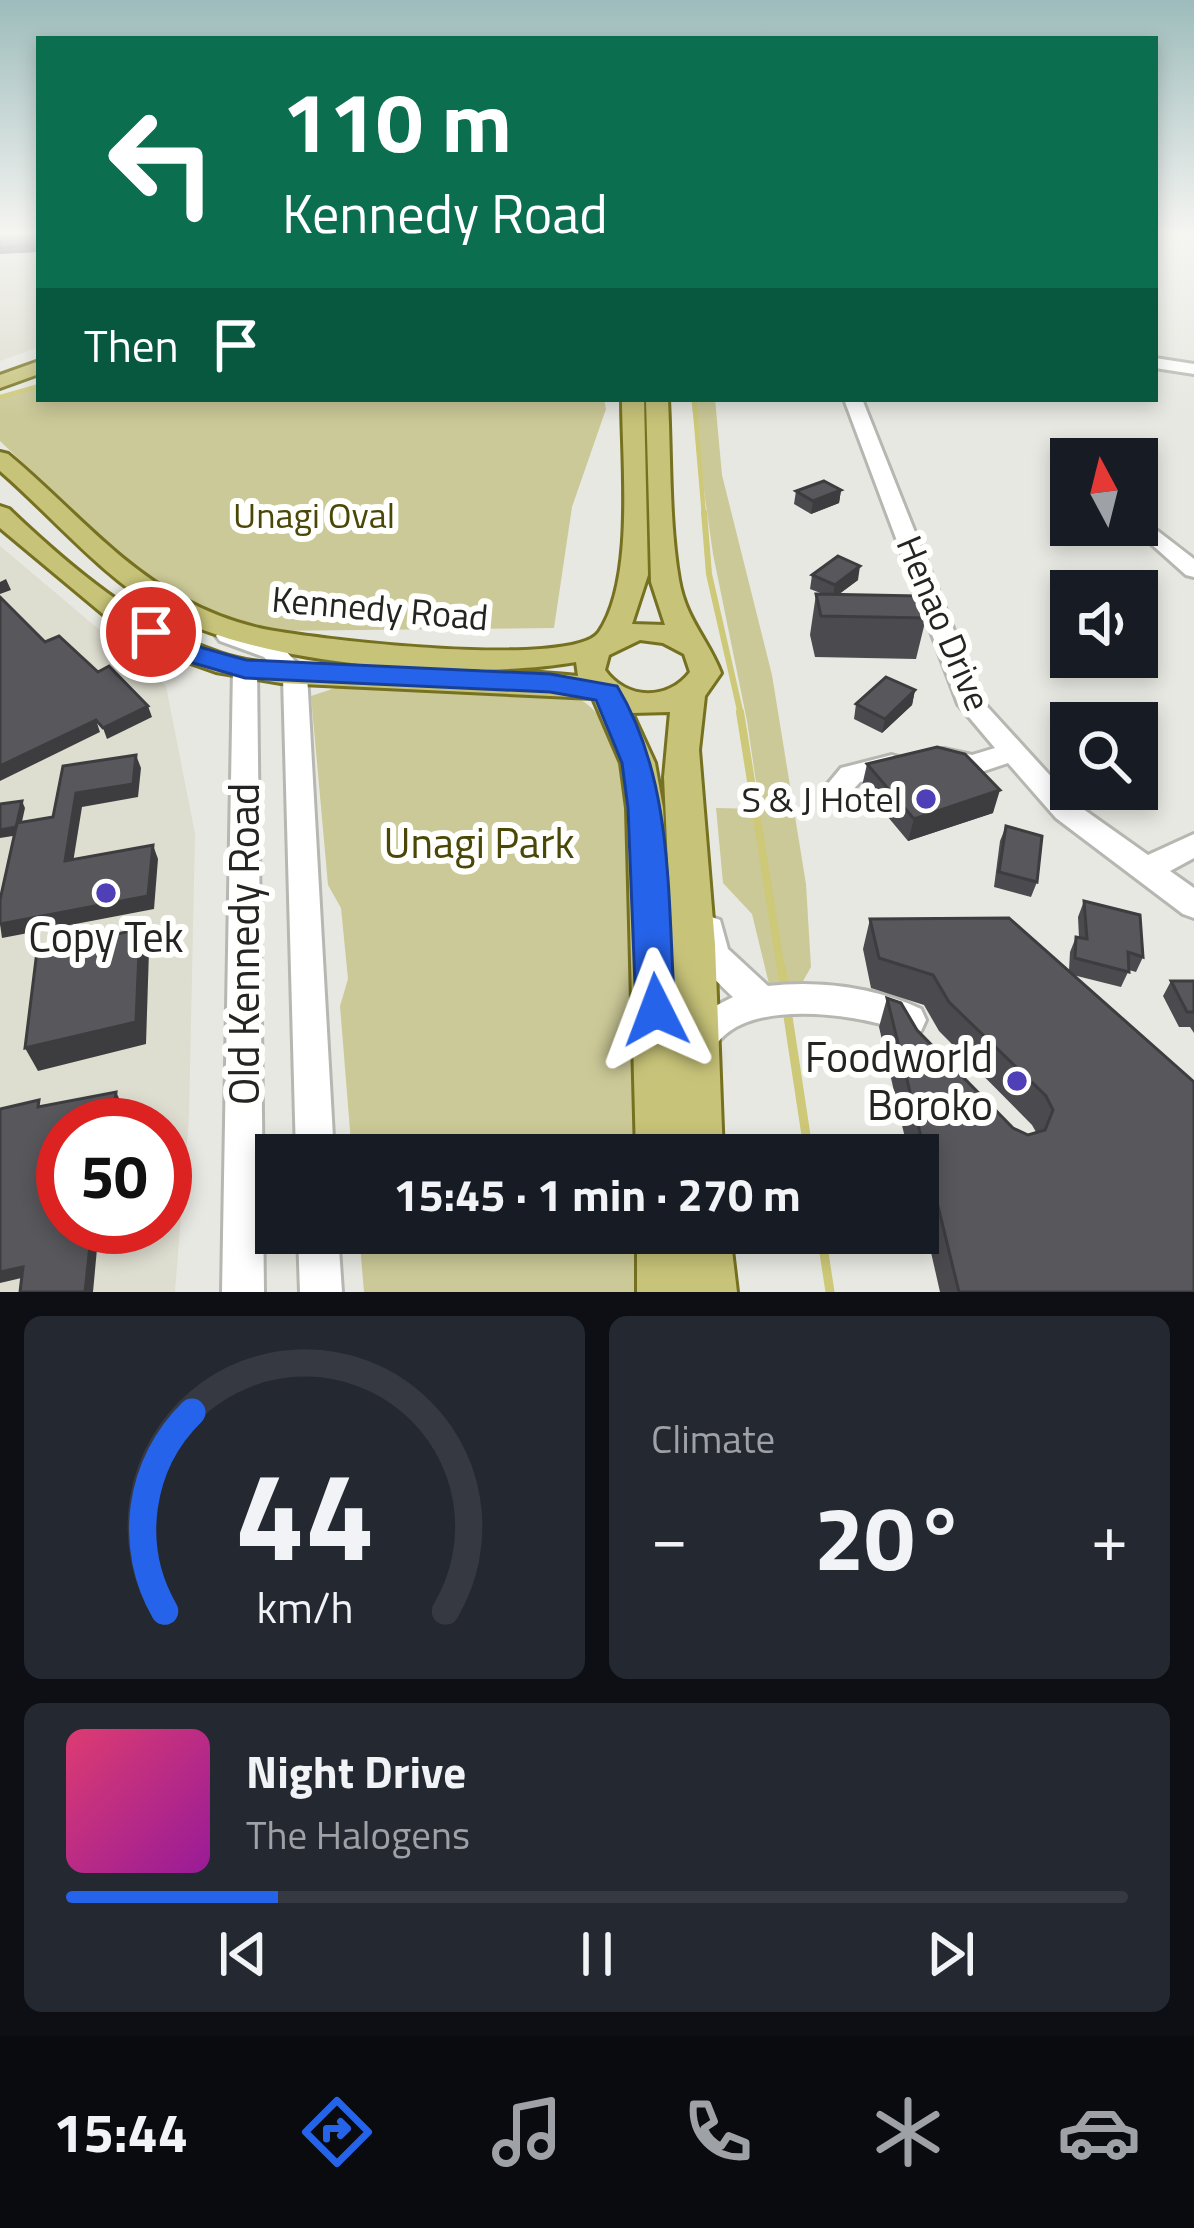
<!DOCTYPE html>
<meta charset="utf-8">
<style>
body{margin:0;font-family:"Titillium Web",sans-serif;background:#242831;color:#f1f3f6;height:100vh;display:flex;flex-direction:column;font-size:45px;white-space:nowrap}
*{box-sizing:border-box;margin:0}
p{font-size:39px;color:#9ea1a6}
.icon{flex:none;width:66px;height:66px;fill:none;stroke:currentColor;stroke-width:2;stroke-linecap:round;stroke-linejoin:round}
.map{position:relative;height:1292px;overflow:hidden}
.panel{display:flex;flex-direction:column;gap:24px;padding:24px;background:#0d0f14;flex:1}
.panel>*{flex:none}
.banner{position:absolute;left:36px;top:36px;width:1122px;height:366px;border-radius:0px;box-shadow:0 6px 18px #0003;background:#0b6e4f;color:#fff;overflow:hidden}
.needle{width:78px;rotate:353deg}
.fabs{position:absolute;left:1050px;top:438px;display:grid;gap:24px}
.fabs a{display:grid;place-items:center;width:108px;height:108px;border-radius:0px;background:#171b24;box-shadow:0 6px 18px #0003;font-size:60px}
.speed{position:absolute;left:36px;top:1098px;display:flex;gap:24px;font-size:60px;font-weight:700;text-align:center}
.speed>*{display:grid;place-content:center;width:156px;height:156px;border-radius:50%;background:#171b24;box-shadow:0 6px 18px #0003;line-height:1}
.speed .limit{border:18px solid #d22;background:#fff;color:#111}
.pin{position:absolute;display:grid;place-items:center;width:102px;height:102px;color:#fff;margin:-51px;border:6px solid #fff;border-radius:50%;box-shadow:0 3px 12px #0007}
.me{position:absolute;width:132px;margin:-66px;rotate:357deg;stroke-linejoin:round;filter:drop-shadow(0 0 9px #0008)}
.turn{display:flex;align-items:center;gap:42px;height:252px;padding:0 48px;font-size:54px}
.turn .icon{width:156px;height:156px;stroke-width:2.5}
.turn b{display:block;font-size:84px;line-height:102px}
.then{display:flex;align-items:center;height:114px;padding:0 48px;background:#0003;gap:24px;font-size:45px}
.big{font-size:90px;font-weight:700;line-height:1.1}
.panel .card{flex:1;display:flex;flex-direction:column;justify-content:center;gap:18px;min-width:0;padding:0 42px;border-radius:18px;background:#242831}
.panel .dial{align-items:center;gap:0}
.dial svg{height:312px;overflow:visible;fill:none;stroke:#363941;stroke-width:7;stroke-linecap:round;text-anchor:middle}
.dial text{fill:#f1f3f6;stroke:none}
.song{display:flex;align-items:center;gap:36px}
.cover{width:144px;height:144px;border-radius:18px;background:linear-gradient(135deg,hsl(340 70% 55%),hsl(300 70% 35%))}
.played{height:12px;border-radius:6px;background:linear-gradient(90deg,#2563eb 20%,#363941 20%)}
.keys{display:flex;justify-content:space-around;direction:ltr}
.heat{display:flex;justify-content:space-between;align-items:center;font-size:66px;direction:ltr}
.panel .tiles{flex:1;display:grid;gap:24px;grid-template-columns:1fr 1fr}
.card:last-child{grid-column:span 2}
.trip{position:absolute;left:255px;top:1134px;width:684px;height:120px;border-radius:0px;background:#171b24;box-shadow:0 6px 18px #0003;font-weight:700;line-height:120px;text-align:center}
.dock{display:flex;height:192px;justify-content:space-around;align-items:center;background:#090b0e;color:#9ea1a6}
.dock .icon{width:84px;height:84px}
.dock .active{color:#2563eb}
.dock b{font-size:54px;color:#f1f3f6}
.map>svg:first-child{display:block}
.built{fill:#ddddd0;fill-rule:evenodd}
.green{fill:#cbc997}
.lines{fill:none;stroke-linecap:round;stroke-linejoin:round}
.stream-far3{stroke:#cdc978;stroke-width:4.5}
.stream-far2{stroke:#cdc978;stroke-width:6}
.stream-far1{stroke:#cdc978;stroke-width:8}
.stream{stroke:#cdc978;stroke-width:9}
.minor-casing{stroke:#b7b7b2;stroke-width:6}
.major-casing{stroke:#767120;stroke-width:6}
.minor{fill:#fff;fill-rule:evenodd}
.major{fill:#c7c379;fill-rule:evenodd}
.wall{fill:#4b4b4f}
.shaded-wall{fill:#3d3d40}
.building{fill:#57575c;stroke:#3d3d40;stroke-width:3}
.route{fill:#2563eb;stroke:#184099;stroke-width:3}
.poi-dot{fill:#5040b7;stroke:#fffffe;stroke-width:4.5}
.labels{text-anchor:middle;stroke-width:12;stroke-linejoin:round;paint-order:stroke}
.park-label{font-size:36px;fill:#4b4807;stroke:#fffffe}
.street-label{font-size:36px;fill:#242422;stroke:#fffffe}
.poi-label{font-size:36px;fill:#242422;stroke:#fffffe;text-anchor:end}
.near-park-label{font-size:42px;fill:#4b4807;stroke:#fffffe}
.near-poi-label{font-size:42px;fill:#242422;stroke:#fffffe}
.near-street-label{font-size:42px;fill:#242422;stroke:#fffffe}
</style>
<div class="map">
<svg width="1194" height="1292" viewBox="0 0 1194 1292">
<rect width="100%" height="100%" fill="#e8e8e2"/>
<g class="built">
<polygon points="0,235 39,235 39,347 0,361"/>
<path d="M0,546L166,686L195,834L189,1116L175,1292H0ZM63,1125H165V1227H63Z"/>
</g>
<g class="green">
<polygon points="39,386 39,399 604,399 606,409 572,507 554,628 261,631 157,591 0,441 0,397"/>
<polygon points="691,399 715,399 722,475 772,675 806,884 811,967 798,990 769,984 752,914 723,883 716,808 760,809 747,721 713,554"/>
<path d="M335,688L563,692C607,704 619,752 631,791L635,1155H352L340,1006L348,979L341,908L328,885L311,696Z"/>
<polygon points="359,1233 637,1233 637,1292 364,1292"/>
</g>
<g class="lines">
<g class="stream-far3">
<polyline points="0,397 39,386"/>
<polyline points="694,399 704,515"/>
</g>
<polyline class="stream-far2" points="704,512 709,574 741,715"/>
<polyline class="stream-far1" points="740,712 781,969"/>
<g class="stream">
<polyline points="781,966 785,991"/>
<polyline points="787,1010 809,1155"/>
<polyline points="821,1233 830,1292"/>
</g>
<defs>
<g id="minor">
<polygon points="1155,358 1194,364 1194,374 1155,368"/>
<polygon points="844,399 862,399 982,701 1076,804 1148,855 1194,834 1194,858 1170,871 1194,888 1194,918 1183,914 1056,818 1008,763 972,775 934,765 930,758 934,751 944,749 972,755 995,748 958,704"/>
<polygon points="1137,515 1194,559 1194,577 1186,575 1130,525 1137,525"/>
<polygon points="228,629 282,647 307,674 334,1155 296,1155 283,677 264,657 220,641 216,636 220,631"/>
<polygon points="245,661 257,669 264,1292 222,1292 233,669"/>
<polygon points="892,755 902,758 906,765 902,772 860,782 850,793 830,793 826,786 841,768"/>
<path d="M709,916L720,920L728,949L768,986C818,980 875,987 921,1009L926,1020L921,1031C904,1037 894,1027 877,1023C832,1012 736,1001 712,1052L700,1057L688,1052L682,1041L690,1019L733,997C712,976 681,952 698,920Z"/>
<polygon points="298,1233 338,1233 342,1292 300,1292"/>
</g>
<g id="major">
<polygon points="39,361 39,374 0,388 0,375"/>
<path d="M622,399H644L648,575L632,624L665,625L651,582L646,399H668C671,458 669,522 679,580C686,620 708,639 721,673L705,696L699,750L715,945L723,1155H636L627,808L621,763L593,698L281,683L216,672L171,656L115,624L0,528V506L9,509C70,567 139,626 220,653C261,667 306,665 348,666C425,668 502,669 578,676L576,662C465,681 259,667 160,610C101,575 52,516 0,471V452L8,454C65,501 118,565 183,599C207,612 233,622 259,628C308,639 573,670 599,632C635,579 622,462 622,399ZM640,640L663,643L684,654L690,672C668,701 626,700 605,670L609,655ZM670,712L664,777L674,999L663,808L655,763L632,713Z"/>
<polygon points="637,1233 730,1233 737,1292 637,1292"/>
</g>
</defs>
<use href="#minor" class="minor-casing"/>
<use href="#major" class="major-casing"/>
<use href="#minor" class="minor"/>
<use href="#major" class="major"/>
</g>
<g class="wall">
<polygon points="0,235 39,235 39,252 0,254"/>
<polygon points="841,490 839,503 811,514 794,504 796,491"/>
<polygon points="812,575 858,580 838,595 926,618 916,659 815,657 810,635 816,594 823,594 810,589"/>
<polygon points="915,690 912,705 882,733 854,719 856,704"/>
<polygon points="867,764 993,813 908,841 862,786"/>
<polygon points="1006,826 1037,882 1031,897 994,887 1000,841"/>
<polygon points="1084,901 1143,957 1136,972 1129,970 1121,987 1073,975 1194,1292 940,1292 918,1195 918,1155 909,1155 879,1027 887,998 1013,1128 1028,1135 1036,1132 1032,1125 939,1031 924,1005 871,988 863,949 870,919 1069,970 1070,952 1076,937 1079,938 1078,917"/>
<polygon points="1171,981 1194,981 1194,1033 1190,1027 1179,1027 1163,996"/>
</g>
<g class="shaded-wall">
<polygon points="841,490 839,503 811,514 813,501"/>
<polygon points="860,566 858,580 832,599 835,585"/>
<polygon points="6,579 11,590 0,594 0,582"/>
<polygon points="915,690 912,705 882,733 885,719"/>
<polygon points="148,706 152,717 107,739 103,728"/>
<polygon points="96,720 100,732 0,781 0,766"/>
<polygon points="136,755 141,768 138,797 82,807 71,875 65,861 76,793"/>
<polygon points="1000,790 993,813 908,841 914,819"/>
<polygon points="22,801 25,808 19,835 0,838 0,830"/>
<polygon points="153,845 158,859 154,909 2,938 0,924"/>
<polygon points="140,929 149,951 146,1044 38,1071 25,1048"/>
<polygon points="116,1092 121,1102 119,1125 112,1125"/>
<polygon points="63,1167 63,1178 56,1216 49,1207 56,1168"/>
<polygon points="92,1227 99,1227 93,1292 85,1292"/>
<polygon points="23,1267 30,1276 0,1283 0,1272"/>
</g>
<g class="building">
<polygon points="0,235 39,235 39,245 0,247"/>
<polygon points="824,481 841,490 813,501 796,491"/>
<polygon points="838,556 860,566 835,585 812,575"/>
<polygon points="816,594 918,596 926,618 821,616"/>
<polygon points="0,597 45,642 59,636 98,672 109,666 148,706 103,728 96,720 0,766"/>
<polygon points="886,677 915,690 885,719 856,704"/>
<polygon points="937,747 965,754 1000,790 914,819 867,764"/>
<polygon points="136,755 133,784 76,793 65,861 153,845 148,896 0,924 0,900 17,823 53,817 63,766"/>
<polygon points="22,801 16,827 0,830 0,804"/>
<polygon points="1006,826 1042,836 1037,882 999,872"/>
<polygon points="1084,901 1140,915 1143,957 1128,952 1129,972 1075,958 1076,937 1087,939"/>
<polygon points="1009,918 1194,1082 1194,1292 959,1292 887,998 901,1003 917,1030 1013,1128 1028,1135 1045,1130 1053,1110 1046,1096 949,1002 933,975 879,958 870,919"/>
<polygon points="140,929 136,1022 25,1048 37,951"/>
<polygon points="1171,981 1194,981 1194,1012 1187,1012"/>
<polygon points="116,1092 112,1125 63,1125 63,1167 56,1168 49,1207 63,1203 63,1227 92,1227 85,1292 20,1292 23,1267 0,1272 0,1109 39,1100 38,1107"/>
</g>
<linearGradient id="sky" x2="0" y2="1"><stop stop-color="#9dbcbb"/><stop offset="0.56" stop-color="#f5f5f2"/><stop offset="1" stop-color="#f5f5f2" stop-opacity="0"/></linearGradient>
<rect width="1194" height="416" fill="url(#sky)"/>
<path class="route" d="M151,624L203,648L246,660L550,674L617,686C675,782 667,901 675,1010L669,1022L656,1027L642,1022L636,1010L628,808L622,763L596,700L550,692L245,678L183,660L141,638L137,632Z"/>
<g class="poi-dot">
<circle cx="926" cy="799" r="12"/>
<circle cx="106" cy="893" r="12"/>
<circle cx="1017" cy="1081" r="12"/>
</g>
<g class="labels">
<g class="park-label">
<text x="314" y="528">Unagi Oval</text>
</g>
<g class="street-label">
<text transform="translate(380 608) rotate(5)" y="13">Kennedy Road</text>
<text transform="translate(944 623) rotate(67)" y="13">Henao Drive</text>
</g>
<g class="poi-label">
<text x="902" y="812">S &amp; J Hotel</text>
</g>
<g class="near-park-label">
<text x="479" y="858">Unagi Park</text>
</g>
<g class="near-poi-label">
<text x="106" y="952">Copy Tek</text>
<text x="993" y="1072" text-anchor="end">Foodworld<tspan x="993" dy="48">Boroko</tspan></text>
</g>
<g class="near-street-label">
<text transform="translate(244 944) rotate(-90)" y="15">Old Kennedy Road</text>
</g>
</g>
</svg>
<div class="fabs">
<a><svg class="needle" viewBox="-14 -14 28 28"><path d="M0-13l5 13h-10z" fill="#e53935"/><path d="M0 13l5-13h-10z" fill="#9ea1a6"/></svg></a>
<a><svg class="icon" aria-label="sound" viewBox="0 0 24 24"><path d="M4 9h4l5-4v14l-5-4H4zM17 9q2 3 0 6"/></svg></a>
<a><svg class="icon" aria-label="search" viewBox="0 0 24 24"><circle cx="10" cy="10" r="6"/><path d="M15 15l6 6"/></svg></a>
</div>
<div class="speed"><div class="limit">50</div></div>
<div class="pin" style="left:151px;top:632px;background:#d93025"><svg class="icon" aria-label="arrive" viewBox="0 0 24 24"><path d="M6 21V4h12l-3 4 3 4H6"/></svg></div>
<svg class="me" style="left:656px;top:1010px" viewBox="-20 -20 40 40"><path d="M0-17L14 15 0 8-14 15z" fill="#2563eb" stroke="#fff" stroke-width="4"/></svg>
<div class="trip">15:45 · 1 min · 270 m</div>
<div class="banner">
<div class="turn"><svg class="icon" aria-label="left" viewBox="0 0 24 24"><path d="M17 20v-9H6M10 6l-5 5 5 5"/></svg><div><b>110 m</b>Kennedy Road</div></div>
<div class="then">Then<svg class="icon" aria-label="arrive" viewBox="0 0 24 24"><path d="M6 21V4h12l-3 4 3 4H6"/></svg></div>
</div>
</div>
<section class="panel">
<div class="tiles">
<div class="card dial"><svg viewBox="0 0 100 80">
<path d="M14 69A42 42 0 1 1 86 69"/>
<path d="M14 69A42 42 0 0 1 21 18" stroke="#2563eb"/>
<text x="50" y="56" font-size="32" font-weight="700">44</text>
<text x="50" y="72" font-size="11">km/h</text>
</svg></div>
<div class="card"><p>Climate</p>
<div class="heat"><a>−</a><b class="big">20°</b><a>+</a></div>
</div>
<div class="card">
<div class="song"><i class="cover"></i><div><b>Night Drive</b><p>The Halogens</p></div></div>
<div class="played"></div>
<div class="keys"><svg class="icon" aria-label="previous" viewBox="0 0 24 24"><path d="M18 5L8 12l10 7zM5 5v14"/></svg><svg class="icon" aria-label="pause" viewBox="0 0 24 24"><path d="M8 5v14M16 5v14"/></svg><svg class="icon" aria-label="next" viewBox="0 0 24 24"><path d="M6 5l10 7-10 7zM19 5v14"/></svg></div>
</div>
</div>
</section>
<nav class="dock">
<b>15:44</b>
<svg class="icon active" aria-label="directions" viewBox="0 0 24 24"><path d="M12 3l9 9-9 9-9-9zM9 14v-3h6M13 9l2 2-2 2"/></svg>
<svg class="icon" aria-label="music" viewBox="0 0 24 24"><path d="M9 18V5l10-2v13"/><circle cx="6" cy="18" r="3"/><circle cx="16" cy="16" r="3"/></svg>
<svg class="icon" aria-label="phone" viewBox="0 0 24 24"><path d="M5 4h4l2 5-3 2q2 4 5 5l2-3 5 2v4C11 20 4 13 5 4z"/></svg>
<svg class="icon" aria-label="climate" viewBox="0 0 24 24"><path d="M12 3v18M4 7l16 10M4 17L20 7"/></svg>
<svg class="icon" aria-label="car" viewBox="0 0 24 24"><path d="M5 17H2v-5l4-1 3-4h7l3 4 3 1v5h-3M9 17h6M6 11h13"/><circle cx="7" cy="17" r="2"/><circle cx="17" cy="17" r="2"/></svg>
</nav>
